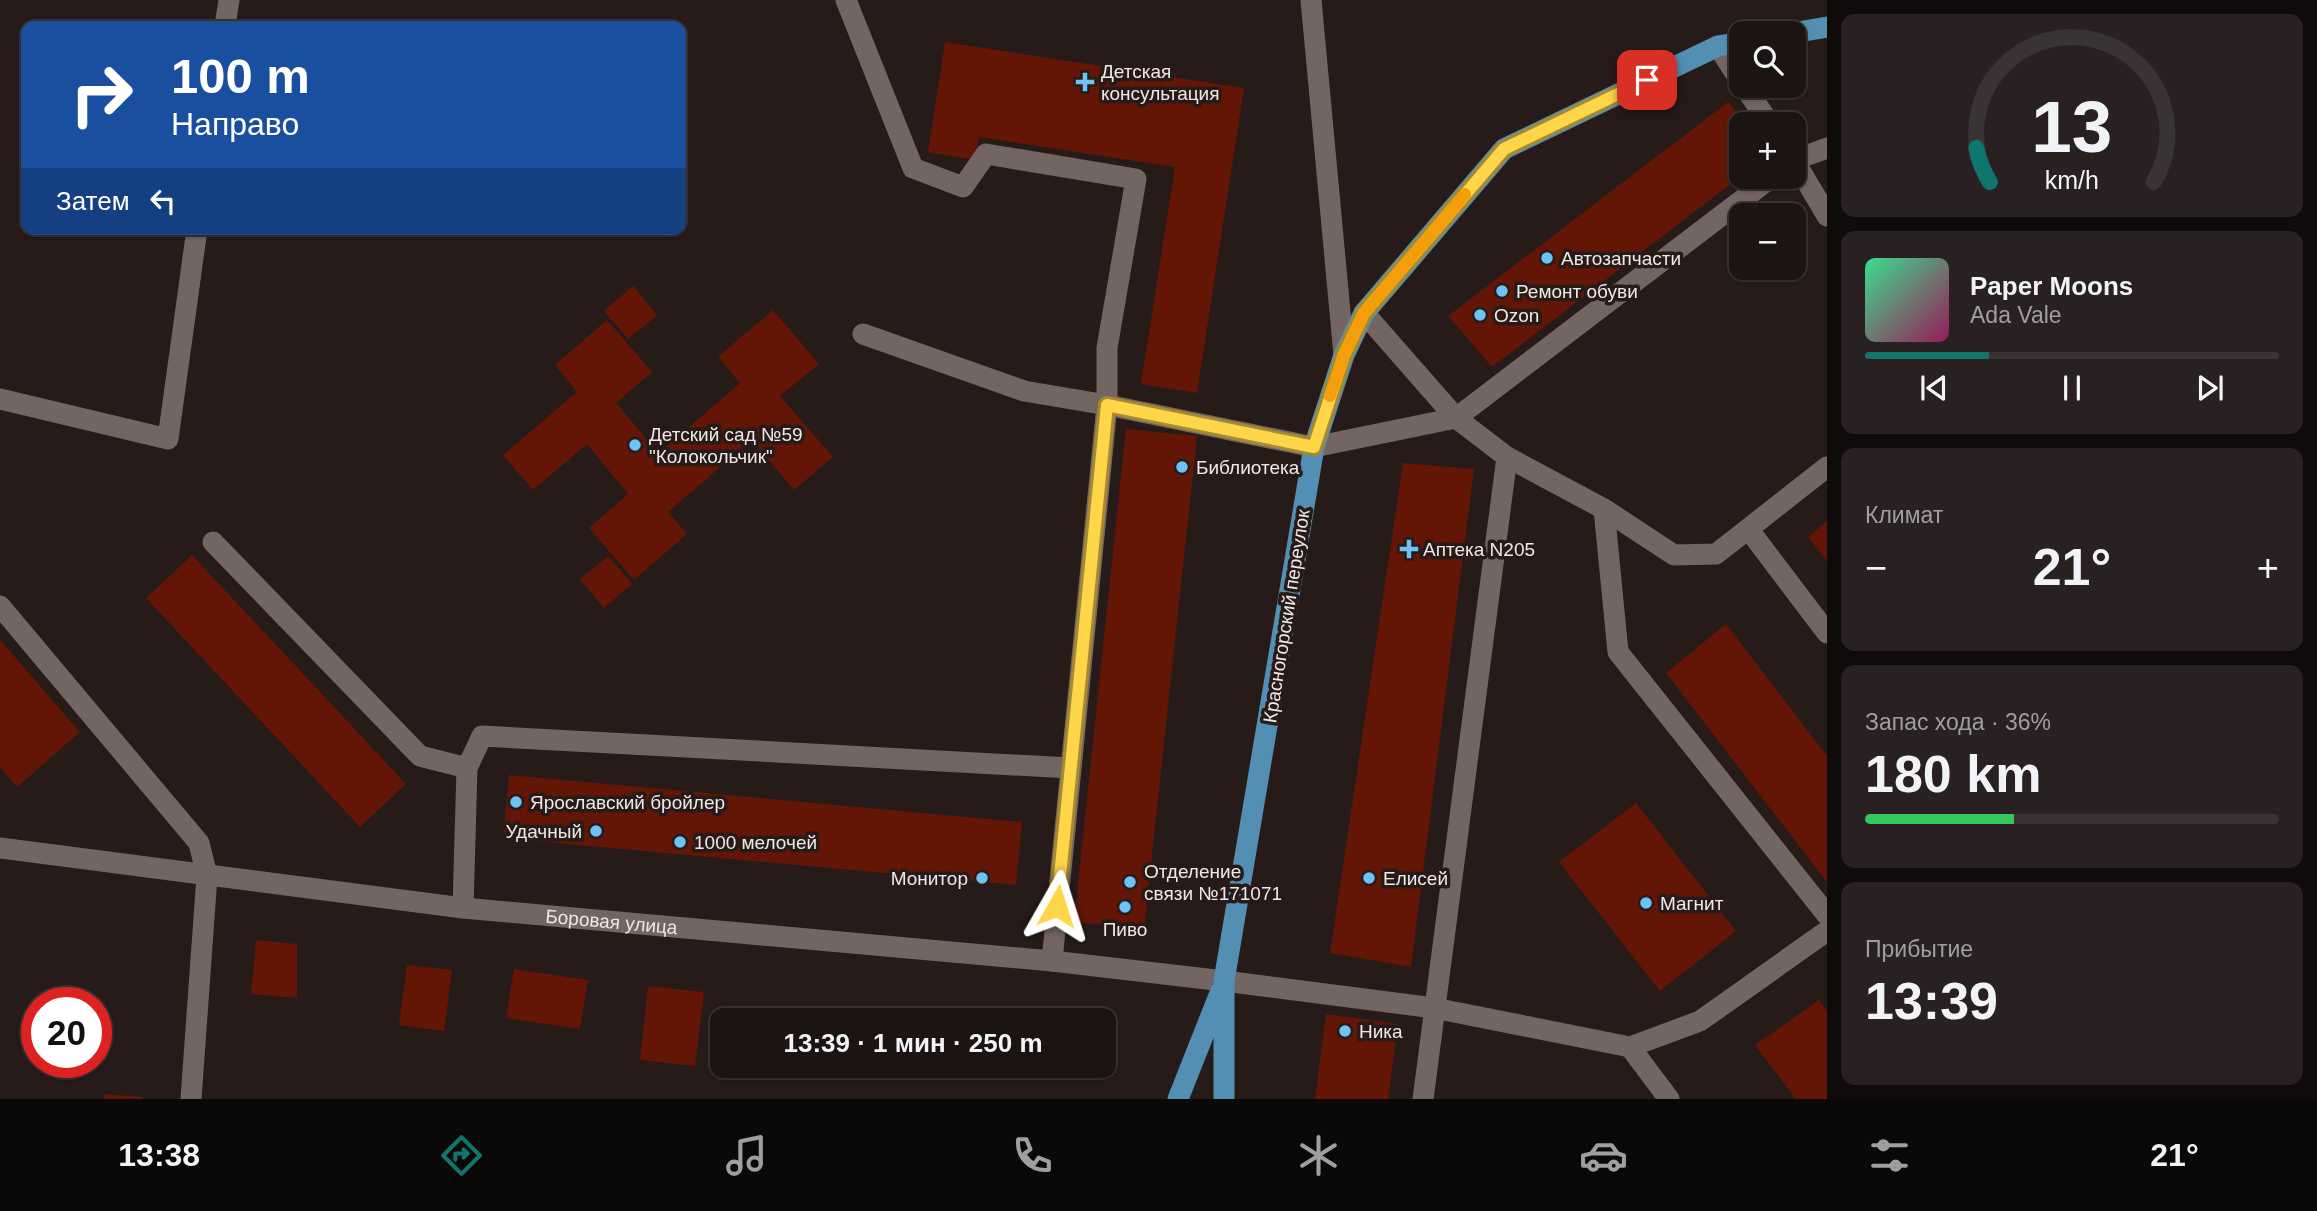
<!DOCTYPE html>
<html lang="ru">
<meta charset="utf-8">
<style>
body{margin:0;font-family:Helvetica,sans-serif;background:#292121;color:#f1f3f6;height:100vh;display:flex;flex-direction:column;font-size:26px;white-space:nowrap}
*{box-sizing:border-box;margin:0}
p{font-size:23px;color:#a09ea0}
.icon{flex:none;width:38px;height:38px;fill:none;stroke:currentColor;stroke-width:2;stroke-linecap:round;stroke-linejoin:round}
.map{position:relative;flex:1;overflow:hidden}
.side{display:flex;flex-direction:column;gap:14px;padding:14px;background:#0f0b0a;width:490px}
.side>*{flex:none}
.top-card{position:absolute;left:21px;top:21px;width:665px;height:214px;border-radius:14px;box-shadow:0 2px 5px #0004,0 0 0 2px #3a3333;background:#1a4fa0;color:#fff;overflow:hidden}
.tools{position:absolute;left:1729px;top:21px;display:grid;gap:14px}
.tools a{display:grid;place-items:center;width:77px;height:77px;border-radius:14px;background:#1c1413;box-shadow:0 2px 5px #0004,0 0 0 2px #3a3333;font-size:35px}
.speed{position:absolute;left:21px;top:987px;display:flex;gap:14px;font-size:35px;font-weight:700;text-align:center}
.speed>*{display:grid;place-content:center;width:91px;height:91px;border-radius:50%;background:#1c1413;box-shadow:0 2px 5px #0004,0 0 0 2px #3a3333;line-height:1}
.speed .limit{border:10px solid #d22;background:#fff;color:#111}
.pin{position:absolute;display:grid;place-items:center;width:60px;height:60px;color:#fff;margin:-30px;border-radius:14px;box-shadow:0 4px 10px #0006}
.me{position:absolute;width:77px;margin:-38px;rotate:6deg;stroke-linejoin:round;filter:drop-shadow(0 0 5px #0008)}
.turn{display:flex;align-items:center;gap:24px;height:147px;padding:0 35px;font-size:32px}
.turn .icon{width:91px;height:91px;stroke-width:2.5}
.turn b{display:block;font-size:49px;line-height:60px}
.then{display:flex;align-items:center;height:66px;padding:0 35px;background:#0003;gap:14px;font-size:26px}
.big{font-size:52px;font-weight:800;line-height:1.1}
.side .widget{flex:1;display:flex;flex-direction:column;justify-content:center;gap:10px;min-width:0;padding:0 24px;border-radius:14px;background:#292121}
.side .dial{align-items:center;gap:0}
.dial svg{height:182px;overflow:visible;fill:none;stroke:#3a3333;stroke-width:7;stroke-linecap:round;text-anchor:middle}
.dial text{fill:#f1f3f6;stroke:none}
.song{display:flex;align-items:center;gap:21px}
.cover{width:84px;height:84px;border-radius:10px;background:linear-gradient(135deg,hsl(150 70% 55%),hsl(330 70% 35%))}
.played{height:7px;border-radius:4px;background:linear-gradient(90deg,#0f766e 30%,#3a3333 30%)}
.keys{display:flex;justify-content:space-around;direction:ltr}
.heat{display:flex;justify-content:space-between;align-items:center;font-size:38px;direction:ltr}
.charge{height:10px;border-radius:5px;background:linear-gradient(90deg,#34c759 36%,#3a3333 0)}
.trip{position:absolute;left:710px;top:1008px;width:406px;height:70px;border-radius:14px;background:#1c1413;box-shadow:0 2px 5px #0004,0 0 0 2px #3a3333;font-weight:800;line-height:70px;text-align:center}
.dock{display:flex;height:112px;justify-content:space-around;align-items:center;background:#0b0808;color:#a09ea0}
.dock .icon{width:49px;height:49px}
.dock .active{color:#0f766e}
.dock b{font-size:32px;color:#f1f3f6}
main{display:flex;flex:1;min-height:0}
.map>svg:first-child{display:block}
.building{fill:#631606}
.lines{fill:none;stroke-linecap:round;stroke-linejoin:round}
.minor{stroke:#726562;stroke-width:21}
.major{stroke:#528fb2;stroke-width:21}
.route-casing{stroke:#a68a30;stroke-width:18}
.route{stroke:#ffd54a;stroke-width:12}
.slow{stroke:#f59e0b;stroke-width:12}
.poi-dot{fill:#70c2f4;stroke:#261b19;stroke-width:2.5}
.labels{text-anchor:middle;stroke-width:7;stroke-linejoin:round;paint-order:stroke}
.poi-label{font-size:19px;fill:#f0e8e6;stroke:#261b19;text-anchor:start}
.street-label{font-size:19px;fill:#f0e8e6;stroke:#261b19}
</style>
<main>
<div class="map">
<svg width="1827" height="1099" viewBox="0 0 1827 1099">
<rect width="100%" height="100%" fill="#261b19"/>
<g class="building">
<polygon points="945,42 1244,88 1197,393 1141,384 1175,167 979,137 975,160 928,152"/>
<polygon points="1728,102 1747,124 1741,124 1741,176 1492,367 1448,316"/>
<polygon points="633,286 657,315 628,339 604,311"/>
<polygon points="773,310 819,364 780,396 833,457 794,490 752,440 668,512 687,534 634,580 589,528 628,494 587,444 533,490 503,455 577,392 555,365 607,320 652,372 616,403 659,453 740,383 718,357"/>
<polygon points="1126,429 1197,436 1144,929 1074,922"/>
<polygon points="1403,463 1474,469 1411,967 1330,953"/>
<polygon points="1827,521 1827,561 1808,537"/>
<polygon points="192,555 406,784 360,827 146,598"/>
<polygon points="608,556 632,584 604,608 580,579"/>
<polygon points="1726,624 1827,756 1827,882 1666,673"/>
<polygon points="0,640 80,732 17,787 0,767"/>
<polygon points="509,775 1022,822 1016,885 503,838"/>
<polygon points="1636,803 1736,931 1660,991 1559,862"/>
<polygon points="256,940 297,944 297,998 251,994"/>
<polygon points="407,965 452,970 444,1031 399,1025"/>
<polygon points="514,969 588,980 580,1029 506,1018"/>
<polygon points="648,986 704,992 695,1066 640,1060"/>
<polygon points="1819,1000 1827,1011 1827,1099 1796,1099 1755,1045"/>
<polygon points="1018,1009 1061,1010 1060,1020 1017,1020"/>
<polygon points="1326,1014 1398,1024 1388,1099 1315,1099"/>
<polygon points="1016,1066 1059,1066 1058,1077 1015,1075"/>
<polygon points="104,1094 142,1097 142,1099 104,1099"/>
</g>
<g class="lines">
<g class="minor">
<polyline points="846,0 913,168 963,187 986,154 1136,179 1107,348 1107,405 1024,391 863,334"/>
<polyline points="1311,0 1344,355"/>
<polyline points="225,26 229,0"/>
<polyline points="1718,46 1741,82"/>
<polyline points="1744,86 1770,124"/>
<polyline points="1794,160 1827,216"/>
<polyline points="1794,160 1827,148"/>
<polyline points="1364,313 1456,418 1772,177"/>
<polyline points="0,399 168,439 197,229"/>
<polyline points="1604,509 1618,652 1827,915"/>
<polyline points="1749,530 1827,633"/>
<polyline points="213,542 420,756 467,768"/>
<polyline points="0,606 199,843 207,876 191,1099"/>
<path id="s1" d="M0,848L463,908L1052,961L1224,981L1434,1008L1630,1047L1700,1021L1827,931"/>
<polyline points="463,908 467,768 482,736 1070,768"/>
<polyline points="1052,961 1107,405 1314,447 1456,418 1507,457 1604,509 1674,555 1716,554 1827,467"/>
<polyline points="1630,1047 1669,1099"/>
<polyline points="1423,1099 1507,457"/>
</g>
<g class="major">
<polyline points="1792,33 1827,27"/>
<polyline points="1178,1099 1220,993"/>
<polyline points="1224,1099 1224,981 1314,447 1344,355 1364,313 1504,149 1718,46 1741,42"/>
</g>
</g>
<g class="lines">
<defs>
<polyline id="route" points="1057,906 1107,405 1314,447 1344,355 1364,313 1504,149 1647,80"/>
</defs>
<use href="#route" class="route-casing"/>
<use href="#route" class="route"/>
<polyline class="slow" points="1330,396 1344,355 1364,313 1465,194"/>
</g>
<g class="poi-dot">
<path d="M1081.5 71.5h7v7h7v7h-7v7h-7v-7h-7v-7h7z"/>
<circle cx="1547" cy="258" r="7"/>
<circle cx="1502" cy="291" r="7"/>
<circle cx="1480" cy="315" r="7"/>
<circle cx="635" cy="445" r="7"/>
<circle cx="1182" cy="467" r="7"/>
<path d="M1405.5 538.5h7v7h7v7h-7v7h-7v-7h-7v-7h7z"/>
<circle cx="516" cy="802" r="7"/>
<circle cx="596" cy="831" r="7"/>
<circle cx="680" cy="842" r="7"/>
<circle cx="982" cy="878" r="7"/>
<circle cx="1369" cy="878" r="7"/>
<circle cx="1130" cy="882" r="7"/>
<circle cx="1646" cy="903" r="7"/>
<circle cx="1125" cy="907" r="7"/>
<circle cx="1345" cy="1031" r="7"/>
</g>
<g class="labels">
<g class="poi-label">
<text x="1101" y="78">Детская<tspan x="1101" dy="22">консультация</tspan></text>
<text x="1561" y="265">Автозапчасти</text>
<text x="1516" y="298">Ремонт обуви</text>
<text x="1494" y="322">Ozon</text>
<text x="649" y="441">Детский сад №59<tspan x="649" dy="22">"Колокольчик"</tspan></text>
<text x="1196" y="474">Библиотека</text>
<text x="1423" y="556">Аптека N205</text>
<text x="530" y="809">Ярославский бройлер</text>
<text x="582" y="838" text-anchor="end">Удачный</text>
<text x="694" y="849">1000 мелочей</text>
<text x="1144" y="878">Отделение<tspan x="1144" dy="22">связи №171071</tspan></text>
<text x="968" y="885" text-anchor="end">Монитор</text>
<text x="1383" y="885">Елисей</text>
<text x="1660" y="910">Магнит</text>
<text x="1125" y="936" text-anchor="middle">Пиво</text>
<text x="1359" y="1038">Ника</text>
</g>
<g class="street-label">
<text transform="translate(1286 616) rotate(-81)" y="7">Красногорский переулок</text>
<text dy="7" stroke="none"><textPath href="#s1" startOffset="616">Боровая улица</textPath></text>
</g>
</g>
</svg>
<div class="tools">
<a><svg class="icon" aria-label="search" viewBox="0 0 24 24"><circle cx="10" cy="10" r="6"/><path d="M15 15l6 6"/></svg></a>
<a>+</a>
<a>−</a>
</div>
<div class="speed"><div class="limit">20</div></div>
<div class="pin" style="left:1647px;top:80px;background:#d93025"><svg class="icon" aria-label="arrive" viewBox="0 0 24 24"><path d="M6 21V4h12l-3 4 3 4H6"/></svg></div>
<svg class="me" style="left:1057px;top:906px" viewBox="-20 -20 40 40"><path d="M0-17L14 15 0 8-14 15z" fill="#ffd54a" stroke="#fff" stroke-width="4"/></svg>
<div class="trip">13:39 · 1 мин · 250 m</div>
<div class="top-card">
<div class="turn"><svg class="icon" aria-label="right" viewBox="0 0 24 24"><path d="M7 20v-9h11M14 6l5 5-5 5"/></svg><div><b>100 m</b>Направо</div></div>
<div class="then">Затем<svg class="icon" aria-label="left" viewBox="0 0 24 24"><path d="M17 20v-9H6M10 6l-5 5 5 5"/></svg></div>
</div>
</div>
<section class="side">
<div class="widget dial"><svg viewBox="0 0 100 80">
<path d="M14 69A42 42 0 1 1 86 69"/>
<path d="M14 69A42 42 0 0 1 8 54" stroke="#0f766e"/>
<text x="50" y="56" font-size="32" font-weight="700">13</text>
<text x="50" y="72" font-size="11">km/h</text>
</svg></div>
<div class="widget">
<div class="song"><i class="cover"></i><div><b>Paper Moons</b><p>Ada Vale</p></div></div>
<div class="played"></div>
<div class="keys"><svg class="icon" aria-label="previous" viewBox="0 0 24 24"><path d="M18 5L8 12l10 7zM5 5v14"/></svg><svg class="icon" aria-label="pause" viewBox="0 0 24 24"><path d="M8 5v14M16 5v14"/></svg><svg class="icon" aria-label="next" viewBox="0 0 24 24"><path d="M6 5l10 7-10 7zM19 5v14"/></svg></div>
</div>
<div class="widget"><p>Климат</p>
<div class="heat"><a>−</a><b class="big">21°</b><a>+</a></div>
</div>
<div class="widget"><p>Запас хода · 36%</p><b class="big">180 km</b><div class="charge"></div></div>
<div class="widget"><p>Прибытие</p><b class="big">13:39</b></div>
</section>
</main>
<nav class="dock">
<b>13:38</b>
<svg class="icon active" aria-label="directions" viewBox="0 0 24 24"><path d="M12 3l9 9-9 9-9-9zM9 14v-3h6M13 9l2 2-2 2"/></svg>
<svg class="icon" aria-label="music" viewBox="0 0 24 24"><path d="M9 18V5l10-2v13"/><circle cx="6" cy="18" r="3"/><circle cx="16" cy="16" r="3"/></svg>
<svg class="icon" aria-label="phone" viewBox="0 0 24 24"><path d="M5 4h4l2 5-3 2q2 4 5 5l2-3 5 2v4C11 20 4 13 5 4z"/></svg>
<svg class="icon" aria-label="climate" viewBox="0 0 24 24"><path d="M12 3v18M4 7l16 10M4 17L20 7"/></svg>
<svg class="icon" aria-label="car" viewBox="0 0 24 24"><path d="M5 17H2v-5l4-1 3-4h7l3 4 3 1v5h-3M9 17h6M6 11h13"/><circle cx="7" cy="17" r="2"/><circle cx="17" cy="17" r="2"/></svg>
<svg class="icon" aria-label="filters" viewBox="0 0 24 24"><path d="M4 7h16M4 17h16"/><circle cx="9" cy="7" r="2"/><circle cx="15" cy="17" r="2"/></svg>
<b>21°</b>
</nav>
